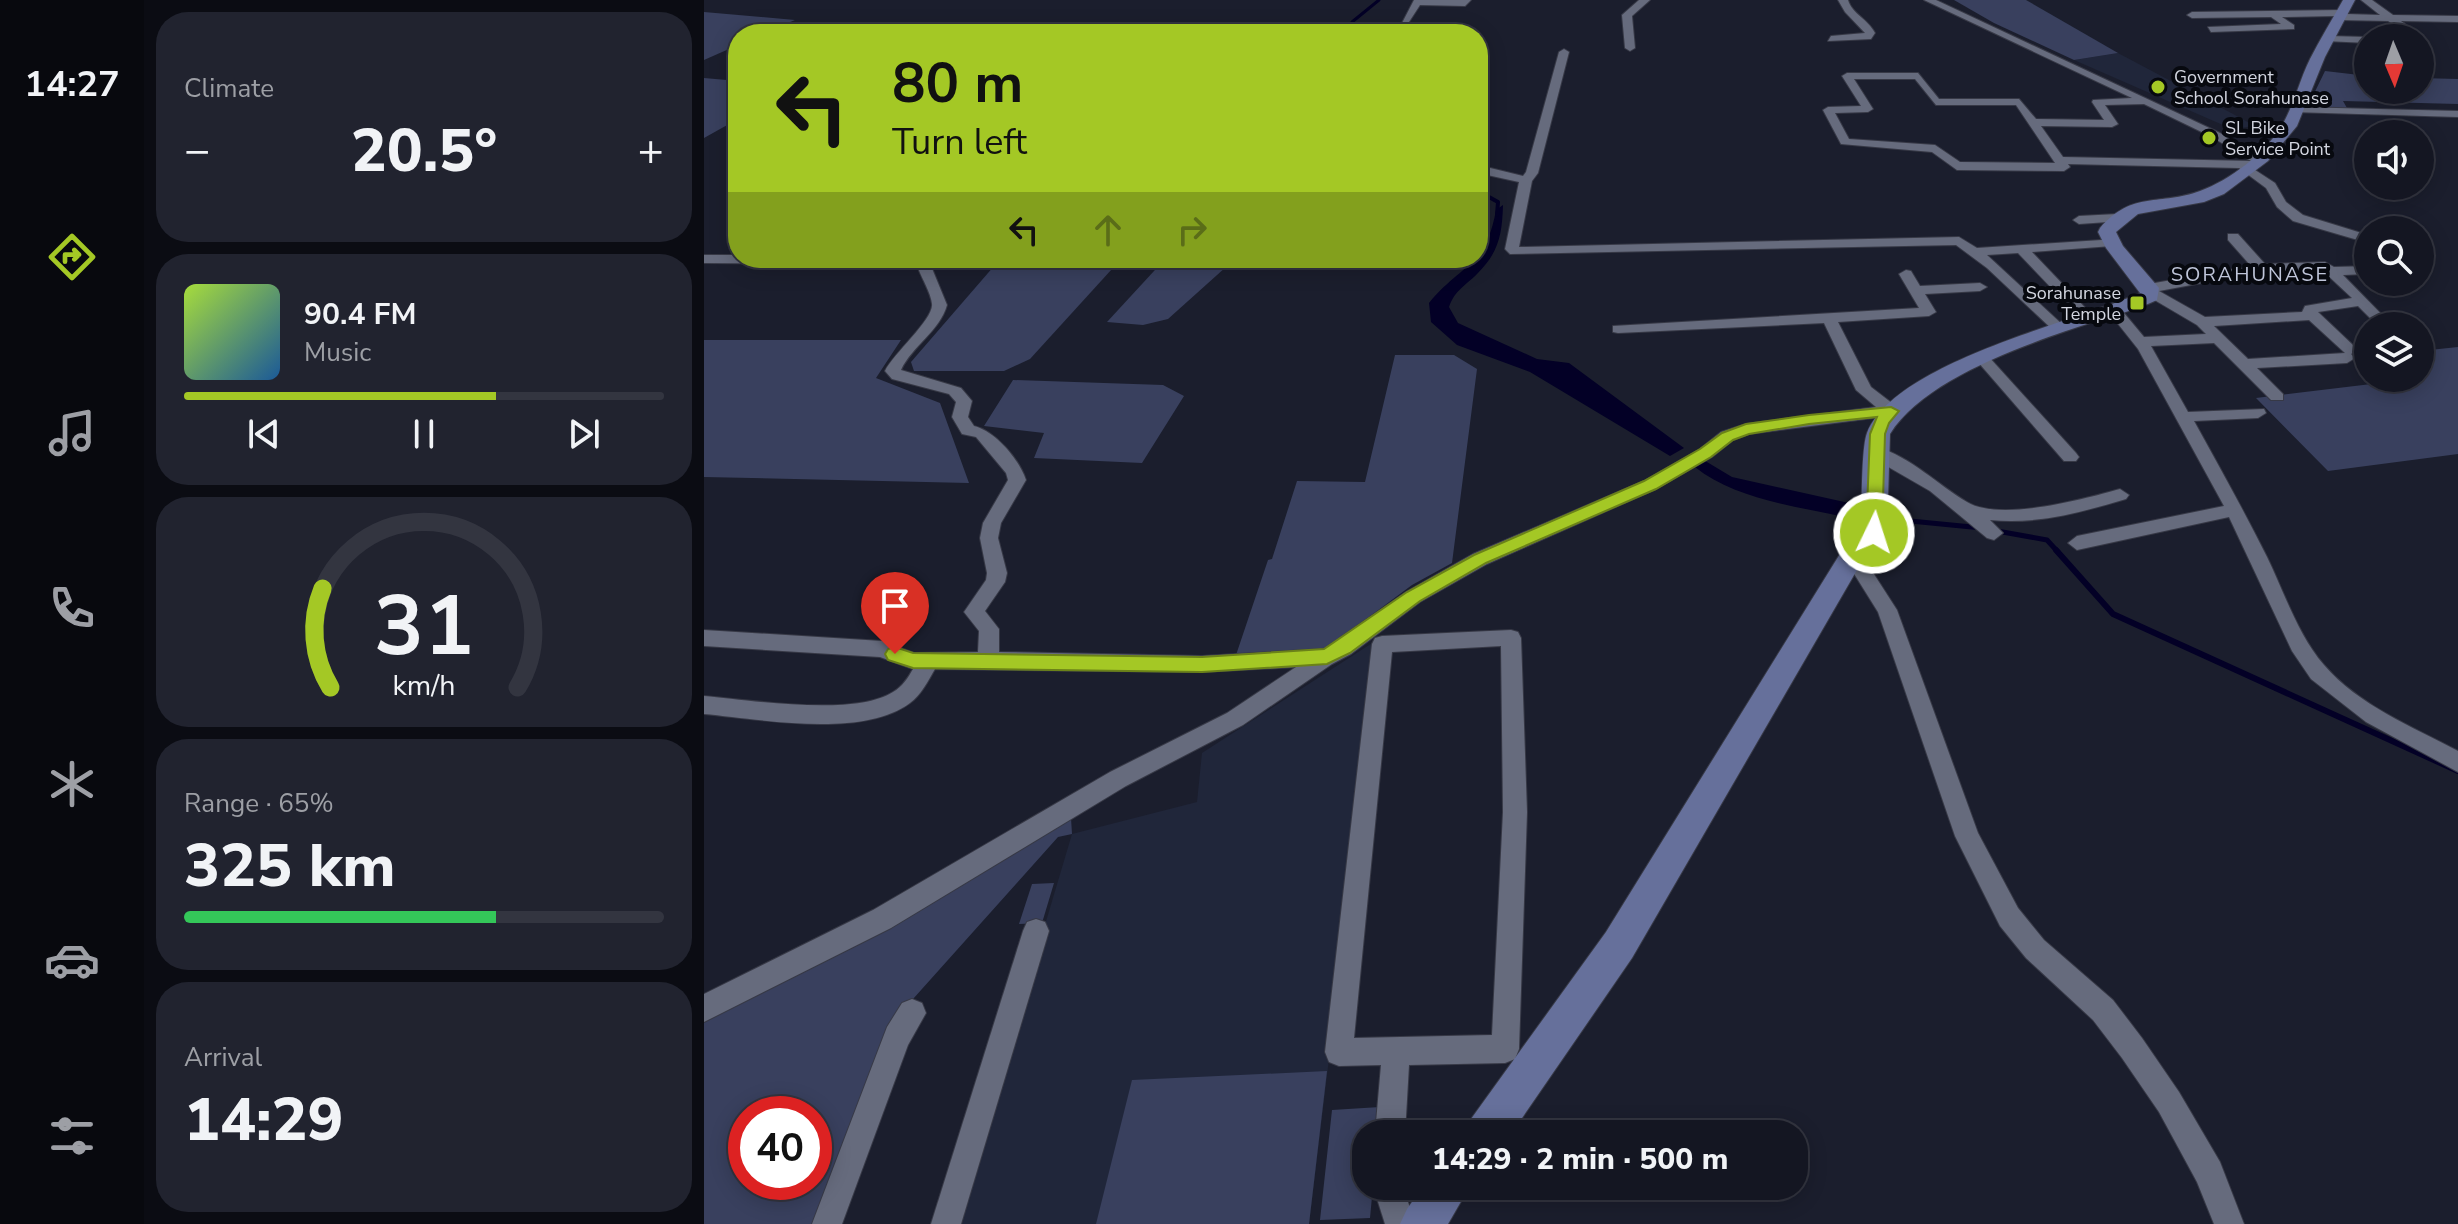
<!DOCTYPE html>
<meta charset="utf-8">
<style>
body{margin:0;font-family:"Nunito Sans",sans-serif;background:#21232f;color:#f1f3f6;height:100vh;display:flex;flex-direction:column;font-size:30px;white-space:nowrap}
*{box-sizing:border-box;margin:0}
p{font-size:26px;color:#9d9fa5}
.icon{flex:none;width:44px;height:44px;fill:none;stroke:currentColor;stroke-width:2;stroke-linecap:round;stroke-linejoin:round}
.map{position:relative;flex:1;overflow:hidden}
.drawer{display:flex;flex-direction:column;gap:12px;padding:12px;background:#0b0c13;width:560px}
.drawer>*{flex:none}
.guide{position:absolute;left:24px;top:24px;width:760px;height:244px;border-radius:32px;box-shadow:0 4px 20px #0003,0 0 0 2px #333540;background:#a4c825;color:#111;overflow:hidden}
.needle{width:52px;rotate:178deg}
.fabs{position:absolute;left:1650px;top:24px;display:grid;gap:16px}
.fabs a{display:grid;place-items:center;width:80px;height:80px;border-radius:50%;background:#141622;box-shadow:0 4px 20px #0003,0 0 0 2px #333540;font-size:40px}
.speed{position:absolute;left:24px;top:1096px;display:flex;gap:16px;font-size:40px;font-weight:700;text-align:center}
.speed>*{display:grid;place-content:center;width:104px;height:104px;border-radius:50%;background:#141622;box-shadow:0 4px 20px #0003,0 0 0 2px #333540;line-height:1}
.speed .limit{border:12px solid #d22;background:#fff;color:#111}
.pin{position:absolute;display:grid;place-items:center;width:68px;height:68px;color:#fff;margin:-82px -34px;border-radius:50% 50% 50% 0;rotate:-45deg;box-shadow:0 0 8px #0007}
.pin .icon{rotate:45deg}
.me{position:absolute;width:88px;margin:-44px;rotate:4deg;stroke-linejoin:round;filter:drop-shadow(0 0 6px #0008)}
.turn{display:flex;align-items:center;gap:28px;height:168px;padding:0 32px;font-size:36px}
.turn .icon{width:104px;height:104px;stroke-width:2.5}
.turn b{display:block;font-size:56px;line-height:68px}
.lanes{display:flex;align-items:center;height:76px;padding:0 32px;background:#0003;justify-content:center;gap:40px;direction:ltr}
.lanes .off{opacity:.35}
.big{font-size:60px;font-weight:800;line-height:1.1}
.drawer .widget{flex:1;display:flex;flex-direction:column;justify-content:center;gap:12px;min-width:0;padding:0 28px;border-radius:32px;background:#21232f}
.drawer .dial{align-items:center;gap:0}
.dial svg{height:208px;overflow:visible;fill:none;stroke:#333540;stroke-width:7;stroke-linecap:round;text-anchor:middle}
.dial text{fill:#f1f3f6;stroke:none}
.song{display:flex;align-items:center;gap:24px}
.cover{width:96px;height:96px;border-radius:12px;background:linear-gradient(135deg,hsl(80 70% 55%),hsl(210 70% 35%))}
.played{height:8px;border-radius:4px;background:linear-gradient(90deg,#a4c825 65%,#333540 65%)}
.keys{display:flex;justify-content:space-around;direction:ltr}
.heat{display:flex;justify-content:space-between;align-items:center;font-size:44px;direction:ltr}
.charge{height:12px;border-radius:6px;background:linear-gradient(90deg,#34c759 65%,#333540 0)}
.trip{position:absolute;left:648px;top:1120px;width:456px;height:80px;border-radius:32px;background:#141622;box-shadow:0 4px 20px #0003,0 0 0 2px #333540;font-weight:800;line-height:80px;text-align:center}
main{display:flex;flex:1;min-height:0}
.tabs{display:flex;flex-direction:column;width:144px;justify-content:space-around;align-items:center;background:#08090e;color:#9d9fa5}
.tabs .icon{width:56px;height:56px}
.tabs .on{color:#a4c825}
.tabs b{font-size:36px;color:#f1f3f6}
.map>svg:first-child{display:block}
.built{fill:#20263a}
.green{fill:#39405e;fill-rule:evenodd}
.water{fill:#030026}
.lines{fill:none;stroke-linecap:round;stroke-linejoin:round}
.stream-far3{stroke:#030026;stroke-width:3}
.stream-far2{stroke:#030026;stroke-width:4}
.stream-far1{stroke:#030026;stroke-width:5}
.stream{stroke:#030026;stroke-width:6}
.street-casing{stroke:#373946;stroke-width:2}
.secondary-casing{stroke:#373946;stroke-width:2}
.street{fill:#666b7d;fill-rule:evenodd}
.secondary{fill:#66709b;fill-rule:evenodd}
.route{fill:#a4c825;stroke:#6b8218;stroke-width:2}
.poi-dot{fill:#a4c825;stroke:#07090f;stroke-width:3}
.labels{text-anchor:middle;stroke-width:8;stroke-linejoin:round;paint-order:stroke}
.far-poi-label{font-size:18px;fill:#d3d6e0;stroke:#07090f;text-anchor:start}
.far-quarter-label{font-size:20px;letter-spacing:2px;fill:#bfc5d9;stroke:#07090f}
</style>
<main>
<nav class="tabs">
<b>14:27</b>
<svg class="icon on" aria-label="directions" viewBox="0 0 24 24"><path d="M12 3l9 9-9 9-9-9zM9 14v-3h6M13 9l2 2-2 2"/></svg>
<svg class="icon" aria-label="music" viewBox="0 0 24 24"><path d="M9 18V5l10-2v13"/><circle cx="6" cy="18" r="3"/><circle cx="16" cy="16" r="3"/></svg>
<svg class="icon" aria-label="phone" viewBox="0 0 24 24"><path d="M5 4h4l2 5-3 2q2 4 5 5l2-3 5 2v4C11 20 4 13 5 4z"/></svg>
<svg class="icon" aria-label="climate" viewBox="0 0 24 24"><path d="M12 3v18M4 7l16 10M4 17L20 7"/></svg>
<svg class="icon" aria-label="car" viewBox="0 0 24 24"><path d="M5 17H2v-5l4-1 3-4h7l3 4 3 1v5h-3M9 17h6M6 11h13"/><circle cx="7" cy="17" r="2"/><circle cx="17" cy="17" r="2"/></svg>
<svg class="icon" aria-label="filters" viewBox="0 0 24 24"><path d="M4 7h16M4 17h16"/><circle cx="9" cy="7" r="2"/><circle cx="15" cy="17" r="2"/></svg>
</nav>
<section class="drawer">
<div class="widget"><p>Climate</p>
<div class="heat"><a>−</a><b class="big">20.5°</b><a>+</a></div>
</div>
<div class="widget">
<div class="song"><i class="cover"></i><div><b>90.4 FM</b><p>Music</p></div></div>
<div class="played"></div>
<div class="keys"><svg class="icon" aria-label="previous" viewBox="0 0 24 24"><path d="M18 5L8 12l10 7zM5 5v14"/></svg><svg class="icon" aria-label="pause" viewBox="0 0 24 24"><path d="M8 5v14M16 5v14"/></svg><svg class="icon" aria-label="next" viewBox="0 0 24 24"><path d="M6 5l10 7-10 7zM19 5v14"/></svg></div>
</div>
<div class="widget dial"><svg viewBox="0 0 100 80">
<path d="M14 69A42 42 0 1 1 86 69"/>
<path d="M14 69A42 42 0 0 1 11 31" stroke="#a4c825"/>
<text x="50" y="56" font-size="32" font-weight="700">31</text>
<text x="50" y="72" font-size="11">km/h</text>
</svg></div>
<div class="widget"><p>Range · 65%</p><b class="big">325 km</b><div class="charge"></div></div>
<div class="widget"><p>Arrival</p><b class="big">14:29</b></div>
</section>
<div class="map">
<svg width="1754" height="1224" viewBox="0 0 1754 1224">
<rect width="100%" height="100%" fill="#1b1e2d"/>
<g class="built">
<polygon points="1414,53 1529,114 1551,126 1528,129 1370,60"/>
<polygon points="676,638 605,1224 252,1224 368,834 493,802 498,753"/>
</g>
<g class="green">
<polygon points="1250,0 1322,0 1414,53 1370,60 1290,23"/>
<polygon points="0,12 91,20 58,34 34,34 34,45 0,60"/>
<polygon points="1621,71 1664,76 1664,90 1716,90 1716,78 1754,79 1754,104 1639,101 1643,108 1603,108"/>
<polygon points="0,78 34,81 34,119 0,138"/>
<polygon points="297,258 418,258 326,359 300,371 210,371 207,362"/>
<polygon points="462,258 532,258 464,319 439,325 403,322"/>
<polygon points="0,340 197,340 172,378 236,403 265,483 0,477"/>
<polygon points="1754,347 1754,454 1624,471 1552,398 1684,382 1681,378 1716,378 1716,351"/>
<polygon points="691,355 750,355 773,369 748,563 708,585 622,649 532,655 564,560 568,559 593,481 661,482"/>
<polygon points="309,380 459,385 480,396 438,463 330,458 340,433 280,426"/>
<path d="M367,818L368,834L354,837L192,1018L115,1224H0V1017ZM42,1114H110V1182H42Z"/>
<polygon points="350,883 338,923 315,924 328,884"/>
<polygon points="623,1071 605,1224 392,1224 428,1080"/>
<polygon points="676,1107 674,1134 662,1134 662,1186 669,1186 666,1218 616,1220 628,1110"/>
</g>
<g class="water">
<path d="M799,205C798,235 795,252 773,274C761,286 751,290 745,307L754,323L833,359L865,363L980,448L966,456L826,372L753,345L727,322L725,303C757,264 782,267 792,210Z"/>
<path d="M998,459L1028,477L1154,505L1150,519C1099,507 1033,501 991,467Z"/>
</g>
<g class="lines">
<polyline class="stream-far3" points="642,34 648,22 675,0"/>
<polyline class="stream-far2" points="774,191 794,202 793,215"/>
<g class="stream-far1">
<polyline points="1186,519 1278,528"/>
<polyline points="1293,531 1343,540 1354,552"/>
</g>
<polyline class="stream" points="1352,550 1409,614 1754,771"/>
<defs>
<g id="street">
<polygon points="710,0 767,0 761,6 716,5 703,25 697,25"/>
<polygon points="935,0 946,0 928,16 931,48 926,51 921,48 918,15"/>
<path d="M1134,0H1144C1148,14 1164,19 1171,33L1167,39L1124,41L1127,36L1161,33L1141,12Z"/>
<path d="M1220,0H1232L1516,133L1557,157V163L1548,168L1571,183L1582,202L1599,215L1664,235V243L1589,221L1573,207L1562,188L1535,168L1364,164L1366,167L1360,171L1253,170L1228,152L1137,144L1119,110L1124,107L1157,106L1138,76L1143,73H1214L1235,99H1315L1332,119L1400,120L1388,102L1389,100L1428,98ZM1150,79H1211L1232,105H1312L1351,163L1256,162L1231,145L1145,139L1131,113L1164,112L1169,109ZM1440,104L1508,137L1547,161L1359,157L1337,126L1408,127L1414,124L1401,105Z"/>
<polygon points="1657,0 1668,0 1689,15 1754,16 1754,22 1697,21 1717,36 1716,40 1684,21 1635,20 1631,16 1578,17 1590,25 1590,29 1507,32 1504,27 1577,24 1567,17 1488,18 1483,15 1488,12 1638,10 1642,14 1676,15"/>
<polygon points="1624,36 1664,37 1667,38 1664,38 1664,43 1621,41"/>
<polygon points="860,49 865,52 834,173 828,181 815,247 1255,237 1273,248 1413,239 1413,245 1408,246 1328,252 1390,317 1388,320 1378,320 1314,253 1283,255 1361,327 1359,330 1349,330 1283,268 1252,245 806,254 801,249 815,182 774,173 774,165 819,176 822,172 855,52"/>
<polygon points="1592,107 1754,111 1754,117 1588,112 1587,110"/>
<polygon points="1413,214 1419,218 1418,221 1375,224 1369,220 1375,216"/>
<path d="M1524,234H1534L1561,264L1621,262L1630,267L1664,266V274L1639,275L1689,326H1674L1654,306L1614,312L1651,347L1654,350L1647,354L1651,358L1643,363L1553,368L1579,394V400H1567L1510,343L1447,346L1484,412L1560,409L1562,413L1554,418L1490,421C1515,466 1540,511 1563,557C1580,592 1594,635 1620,665C1654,705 1709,727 1754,751V772L1662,722L1607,679L1588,651L1525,517L1373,550L1364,543L1373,536L1520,506L1434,349L1403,310L1410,306L1415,307L1440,337L1502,334L1493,325L1442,295L1438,288L1445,284L1547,266L1524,240ZM1618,270L1648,298L1601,306L1598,312L1501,317L1455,291L1557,272ZM1605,320L1641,353L1544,359L1510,326Z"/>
<path d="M0,255H34V258H217L227,266L243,305C236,331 208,346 197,370L257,388L268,401L264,417L270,426C291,431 315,459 322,480L297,523L294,538L303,573L301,582L281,611L295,629V652L498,656L620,649L702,592L769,554L940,481L996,449L1017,432L1042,424L1172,407L1152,390L1120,323L914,333L909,332V326L1215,308L1195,274L1202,270L1207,271L1216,286L1276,283L1283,287L1276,291L1221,294L1232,312L1225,316L1134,322L1167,387L1193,407L1195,411L1193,415L1045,434L1029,440L1008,457L952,489L783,564L716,602L647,654L628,664L539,725L422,786L187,928L0,1022V994L169,910L406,772L523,713L592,667L498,672L231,669C224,681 217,695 206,703C158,739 56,719 0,714V696C46,700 150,717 189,692C198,687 204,678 209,669L176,657L0,646V630L178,641L210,653L274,652L275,631L260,612L282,580L283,573L276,538L279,523L304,480L302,473L272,437L258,434L248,417L252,402L245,394L188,379L181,371C189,354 230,319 228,304C227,293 218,279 214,268L210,265L0,263Z"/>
<polygon points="1279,354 1284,356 1372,453 1375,457 1372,461 1360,461 1274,362 1274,356"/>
<path d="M1173,447C1207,457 1234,485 1263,502C1296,522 1380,499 1416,489L1425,495L1422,499C1378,512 1333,525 1286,520L1299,533L1290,540L1283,538L1226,491L1167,457L1164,453L1167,449Z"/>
<polygon points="1148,549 1155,551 1193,610 1274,833 1314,908 1340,940 1409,1000 1438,1038 1475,1092 1516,1162 1540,1224 1510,1224 1493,1182 1455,1112 1418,1058 1389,1020 1322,958 1296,926 1251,836 1174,612 1139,556"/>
<path d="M807,630L814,632L817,638L823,812L815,1049L811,1059L801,1063L705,1065L701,1134H671L677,1065L635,1066L625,1062L621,1052L668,644L671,638L678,636ZM797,646L799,812L788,1035L650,1038L688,652Z"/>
<polygon points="332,919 341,922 345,931 257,1224 227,1224 319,931 323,922"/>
<polygon points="208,999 218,1003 222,1013 204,1045 138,1224 108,1224 183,1027 198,1003"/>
<polygon points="669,1186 699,1186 711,1224 681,1224"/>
</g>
<g id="secondary">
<path d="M1639,0H1651L1621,57L1593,126L1564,161L1520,194L1500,202L1434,214L1412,232L1419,246L1455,288L1453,300C1432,310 1410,315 1389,322C1328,342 1220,378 1186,434L1183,533L1157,563L928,958L807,1134H761L767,1119L902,932L1139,549L1157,530C1158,510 1157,448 1163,433C1191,362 1371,322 1436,293L1402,248L1394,232L1396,228C1429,190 1456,206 1496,191C1526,180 1560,154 1577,127C1590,106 1595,81 1606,59C1616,39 1628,20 1639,0Z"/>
<polygon points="719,1186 766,1186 744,1224 696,1224 703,1209"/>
</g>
</defs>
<use href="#street" class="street-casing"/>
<use href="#secondary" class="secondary-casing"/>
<use href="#street" class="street"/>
<use href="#secondary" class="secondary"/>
</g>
<polygon class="route" points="1187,407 1195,411 1185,423 1181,434 1178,533 1170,539 1162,533 1166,434 1173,417 1105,424 1045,434 1029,440 1007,457 952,489 782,563 716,601 646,653 623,664 498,672 209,668 184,660 181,654 184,649 191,647 209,653 498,657 620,649 703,592 770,555 940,481 996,449 1018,433 1042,424 1105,415"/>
<g class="poi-dot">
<circle cx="1454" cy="87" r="8"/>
<circle cx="1505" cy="138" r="8"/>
<rect x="1425" y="295" width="16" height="16" rx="4"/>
</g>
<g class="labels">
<g class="far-poi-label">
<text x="1470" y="83">Government<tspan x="1470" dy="21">School Sorahunase</tspan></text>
<text x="1521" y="134">SL Bike<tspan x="1521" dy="21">Service Point</tspan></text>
<text x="1417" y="299" text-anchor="end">Sorahunase<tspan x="1417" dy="21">Temple</tspan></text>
</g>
<g class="far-quarter-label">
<text x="1546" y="281">SORAHUNASE</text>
</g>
</g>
</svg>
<div class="fabs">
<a><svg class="needle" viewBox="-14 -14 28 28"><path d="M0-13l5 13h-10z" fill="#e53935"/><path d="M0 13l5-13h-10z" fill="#9d9fa5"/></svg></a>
<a><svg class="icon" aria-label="sound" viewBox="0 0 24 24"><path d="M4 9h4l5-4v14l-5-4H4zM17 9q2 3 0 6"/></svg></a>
<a><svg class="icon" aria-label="search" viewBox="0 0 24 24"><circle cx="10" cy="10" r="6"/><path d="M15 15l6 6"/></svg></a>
<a><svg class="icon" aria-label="layers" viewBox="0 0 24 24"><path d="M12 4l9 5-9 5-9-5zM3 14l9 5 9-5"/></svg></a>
</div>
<div class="speed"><div class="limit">40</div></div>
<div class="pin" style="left:191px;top:654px;background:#d93025"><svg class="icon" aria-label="arrive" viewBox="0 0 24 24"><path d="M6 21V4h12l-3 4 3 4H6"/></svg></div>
<svg class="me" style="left:1170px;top:533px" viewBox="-20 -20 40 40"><circle r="17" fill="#a4c825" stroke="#fff" stroke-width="3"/><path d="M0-11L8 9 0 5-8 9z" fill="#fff"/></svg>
<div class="trip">14:29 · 2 min · 500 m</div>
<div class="guide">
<div class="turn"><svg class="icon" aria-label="left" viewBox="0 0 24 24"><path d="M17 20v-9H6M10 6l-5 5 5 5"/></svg><div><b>80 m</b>Turn left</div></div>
<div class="lanes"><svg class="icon" aria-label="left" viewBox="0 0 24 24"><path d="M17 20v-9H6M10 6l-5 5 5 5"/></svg><svg class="icon off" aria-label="ahead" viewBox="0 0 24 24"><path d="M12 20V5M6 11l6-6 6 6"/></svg><svg class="icon off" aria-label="right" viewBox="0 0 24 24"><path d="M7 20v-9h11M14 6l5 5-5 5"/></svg></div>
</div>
</div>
</main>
